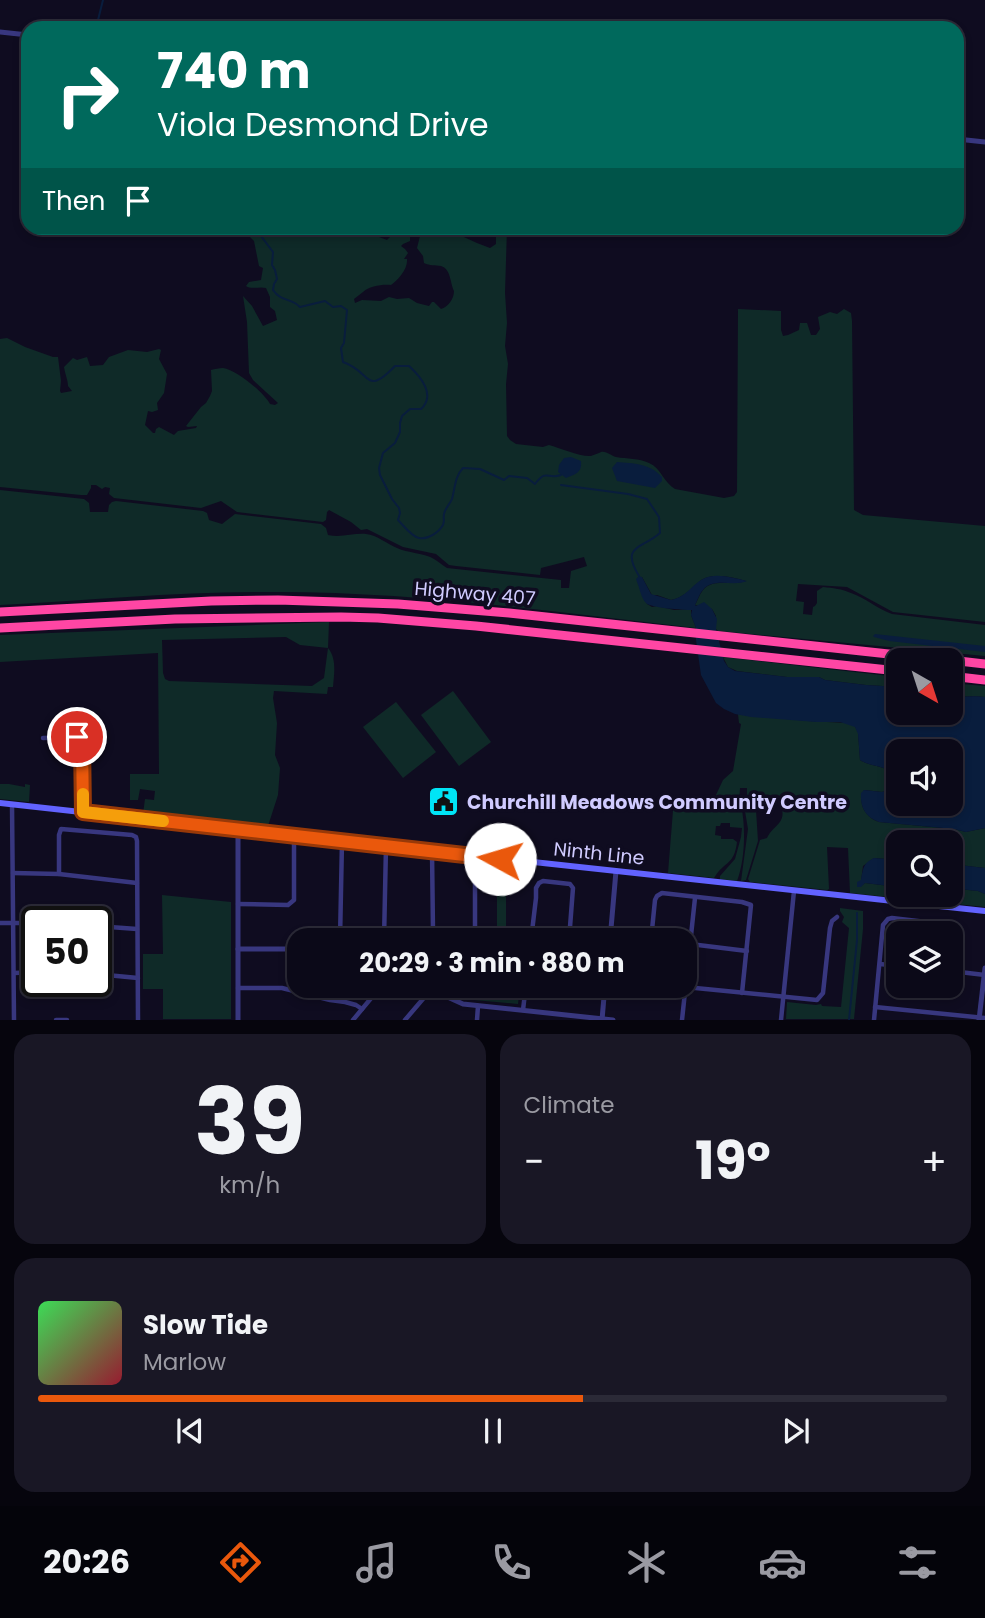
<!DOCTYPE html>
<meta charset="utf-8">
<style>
body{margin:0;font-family:Poppins,sans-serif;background:#191725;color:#f1f3f6;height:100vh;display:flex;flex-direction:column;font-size:26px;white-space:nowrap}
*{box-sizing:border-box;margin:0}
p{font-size:23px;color:#9a9aa2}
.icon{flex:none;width:38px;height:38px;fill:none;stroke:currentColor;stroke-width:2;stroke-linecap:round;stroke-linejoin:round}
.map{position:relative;height:1020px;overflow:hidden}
.drawer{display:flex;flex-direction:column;gap:14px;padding:14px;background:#06050d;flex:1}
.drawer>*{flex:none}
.hud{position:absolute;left:21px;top:21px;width:943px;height:214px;border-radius:21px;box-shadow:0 4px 10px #0003,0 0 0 2px #2b2a37;background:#00695c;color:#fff;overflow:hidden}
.needle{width:46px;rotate:141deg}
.tools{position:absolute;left:886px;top:648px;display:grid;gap:14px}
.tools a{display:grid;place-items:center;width:77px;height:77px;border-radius:14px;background:#0b0918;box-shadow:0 4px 10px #0003,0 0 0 2px #2b2a37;font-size:35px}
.speed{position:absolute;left:21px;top:906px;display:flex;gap:14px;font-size:35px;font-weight:700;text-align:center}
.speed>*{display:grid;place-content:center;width:91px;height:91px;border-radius:50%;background:#0b0918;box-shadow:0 4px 10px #0003,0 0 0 2px #2b2a37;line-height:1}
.speed .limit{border:4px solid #111;border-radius:10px;background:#fff;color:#111}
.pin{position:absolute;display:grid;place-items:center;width:60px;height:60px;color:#fff;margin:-30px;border:4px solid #fff;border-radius:50%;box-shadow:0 2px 7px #0007}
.me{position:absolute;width:77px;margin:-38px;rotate:276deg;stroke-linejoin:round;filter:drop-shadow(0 0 5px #0008)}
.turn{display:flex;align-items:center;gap:24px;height:147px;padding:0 21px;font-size:32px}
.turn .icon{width:91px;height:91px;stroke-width:2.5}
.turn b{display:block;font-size:49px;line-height:60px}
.then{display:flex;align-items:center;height:66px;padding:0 21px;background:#0003;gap:14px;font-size:26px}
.big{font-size:52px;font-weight:700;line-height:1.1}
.drawer .widget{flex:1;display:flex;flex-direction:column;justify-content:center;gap:10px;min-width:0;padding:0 24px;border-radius:21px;background:#191725}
.drawer .dial{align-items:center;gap:0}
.dial b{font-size:91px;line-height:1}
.song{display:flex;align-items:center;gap:21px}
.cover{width:84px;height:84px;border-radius:10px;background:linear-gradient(135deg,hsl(130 70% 55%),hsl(350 70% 35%))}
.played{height:7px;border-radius:4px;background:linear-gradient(90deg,#ea580c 60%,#2b2a37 60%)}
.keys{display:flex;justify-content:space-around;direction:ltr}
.heat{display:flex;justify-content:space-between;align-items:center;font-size:38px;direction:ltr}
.drawer .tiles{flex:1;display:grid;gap:14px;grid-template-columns:1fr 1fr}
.widget:last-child{grid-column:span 2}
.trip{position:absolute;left:287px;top:928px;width:410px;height:70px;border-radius:21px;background:#0b0918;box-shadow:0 4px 10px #0003,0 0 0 2px #2b2a37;font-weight:700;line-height:70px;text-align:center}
.tabs{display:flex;height:112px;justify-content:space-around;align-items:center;background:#04040a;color:#9a9aa2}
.tabs .icon{width:49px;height:49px}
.tabs .selected{color:#ea580c}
.tabs b{font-size:32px;color:#f1f3f6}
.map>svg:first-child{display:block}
.green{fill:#0f2a28;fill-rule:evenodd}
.water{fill:#091d3d;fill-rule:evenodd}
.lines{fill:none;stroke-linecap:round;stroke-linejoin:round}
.stream{stroke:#091d3d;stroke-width:2}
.minor{stroke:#38377f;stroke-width:4.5}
.tertiary{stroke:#38377f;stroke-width:5}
.secondary{stroke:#6263ff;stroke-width:6}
.motorway{stroke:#ff46a4;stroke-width:9}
.route-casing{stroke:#983908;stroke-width:18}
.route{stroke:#ea580c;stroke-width:12}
.slow{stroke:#f59e0b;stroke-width:12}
.labels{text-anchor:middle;stroke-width:7;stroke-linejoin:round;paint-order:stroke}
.street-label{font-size:19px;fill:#d0cbff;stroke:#0f0c20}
.poi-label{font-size:19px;font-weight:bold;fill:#d0cbff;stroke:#0f0c20;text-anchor:start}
</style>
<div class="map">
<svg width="985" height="1020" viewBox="0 0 985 1020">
<rect width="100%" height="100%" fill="#0f0c20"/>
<g class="green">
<path d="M244,228H371L379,237L387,240L391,236L398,237L406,232L410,237V241L403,244L401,246L405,249L408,253L404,259H407C408,269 398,280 391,285C383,284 369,286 363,292C360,294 357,297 354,299L355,303L362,300L381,301L389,297L397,299L409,298L417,303L429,306L432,302H434L441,309C448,307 454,299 454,291C450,283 451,269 441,266C435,265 430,266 424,263L423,256L417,248L422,228H444L477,243L490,248L496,244V228H507L505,293L507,323L505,346L508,364L506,384L507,436L510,440L516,444L543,447L549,445C560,448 580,457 591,456C594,455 599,453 601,452C607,451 611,456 616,457C627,459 639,458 649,463C661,468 664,483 675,489L724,498L734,496L737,492L738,309L781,311V330L783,336L788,335L799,330L800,323H807L811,335H816L820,329L818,317L830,312L837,314L844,309L851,313L852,321L854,510L863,515L985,526V622L893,612L847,587L798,584L796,601L804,602L803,614L812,615L813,607L815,606L817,603V591L823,587C833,588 842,589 851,593C866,598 877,609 892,614L985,625V656L718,631L716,629V616L712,609L695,605C698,600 699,595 703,590C713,578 733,586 746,581C734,577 711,572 700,581C690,589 685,597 671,600L657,595H652L642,577L637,578L647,604L652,607L657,606L674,610L691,609V615L696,628C557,612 417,592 277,592C184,591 92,600 0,605V490L84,499L89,503L90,512H108L109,505L112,502L116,501L203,511L207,513L209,520L222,524L235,514L321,524L326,528L328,535C341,538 353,533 366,534C377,535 387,544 397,548C407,553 425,553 434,559C439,562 442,565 447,568L561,580V588H569L571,571L587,566L584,557L541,568L540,575L456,566L449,565L436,554L403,547L367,529L361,530L351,522L329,510L327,512L326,520L323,522L237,512L221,501L201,508L114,498L109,494L110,488L105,487L102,489L96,485H91V488L87,495H81L0,487V339L7,338L25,347L53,357H58L61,381L60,391L61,393L72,391L68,386C68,380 65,374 64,367L73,358L77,360L87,357L90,366L103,365L109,357L128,350L147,352L159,349L161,350L159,359L167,374L164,393L157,403L158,410L152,412L148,411L145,425L153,433H155L156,429L159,427L174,435L178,431L196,428L197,426L188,427L186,426L201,407L206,403L210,396L212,391L211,370C215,369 219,368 223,368C236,370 264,392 270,404L275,405L278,403L253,380L249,373L247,322L243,296L252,306L263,326L277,320L275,311L270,307V297L266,288C259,286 252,290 246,286L249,282L261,280L263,268L259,266L254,241L247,234Z"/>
<path d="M329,622L328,648C337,659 334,674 333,687H328L327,694L274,691L273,698L277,723L275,755L280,768L278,795L268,826L144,816L143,814L145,799L154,800L155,791L140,789L138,800H130V774H159L158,653L0,662V635ZM286,637L300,645L328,648L324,678L312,686L169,681L165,679L163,673L162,640Z"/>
<polygon points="723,657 898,677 898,687 866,685 825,680 819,677 787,677 737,671 728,667"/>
<path d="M950,683L985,686V697C972,695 963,698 950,696Z"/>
<polygon points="453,691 491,742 459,766 421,715"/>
<polygon points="396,702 436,752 403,778 363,727"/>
<path d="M738,714L808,721L847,723L854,725L858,732L860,760C870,767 886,765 893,774V783L887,790L882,792L864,790C857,803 865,817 879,822L954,829L966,832L985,828V868L950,864V842H898V860L874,858L863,866L861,881L857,887H860L865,883L898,887V894H950V888L978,891L985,894V907L850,893L848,848L827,847L829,889L827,890L750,882L748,879L760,840L767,838C774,824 787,824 781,805L773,801L765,805L764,807H761L756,810L758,841L746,880L741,881L748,829L744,805H747V788H740L739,805H741C746,827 745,860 737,881L720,879V876L735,859L741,837L742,828L730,827V823H721L720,826H716L715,835L721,836V839H733L737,842C734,866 725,860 714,878L668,873L674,798L709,801L715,797L723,780L733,771L741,724L739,723Z"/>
<polygon points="0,784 9,784 25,787 25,784 30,785 29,802 0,799"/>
<polygon points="501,865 507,866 507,877 509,877 510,882 507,882 507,880 506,884 506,940 497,940 497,869 501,869"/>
<polygon points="162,895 231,902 231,1019 163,1019 163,989 143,989 143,954 163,954"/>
<polygon points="840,908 863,911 863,929 854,1019 786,1019 787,1002 816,1005 821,1004 822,1006 841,1007 849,928 842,922 844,917 840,911"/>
<polygon points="463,985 520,985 518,1004 463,999 454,996"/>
</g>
<g class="water">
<path d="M854,228H914L924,230L926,235C920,237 913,235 906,235Z"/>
<path d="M571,457L581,461C582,473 576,474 566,478L558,472L559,465L564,458Z"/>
<path d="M617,462C633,463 651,464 662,477V481L655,488L617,481L612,468Z"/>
<path d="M639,576L642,577L651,594L671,600C688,596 690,586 703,579C715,572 734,578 747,581C734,587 713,577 703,590C699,594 698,600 695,605L696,606L704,602L712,609L717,619L716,629L724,661L728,667L735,671L787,677H819L825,680L866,685L898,687V712H950V696C963,698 972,695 985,697V828L966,832L954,829L879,822C865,817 860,807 861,793L864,790L882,792L887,790L893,783V774C886,765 870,767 860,760L858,734L855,727L840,722H816L751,717L735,714L724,709L716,703L701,675L696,640V628L691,615L692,610C683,610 651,608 646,603C641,598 640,589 637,582L636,579ZM898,751H950V803H898Z"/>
<polygon points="875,634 985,646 985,652 889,641 874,637 873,636"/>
<path d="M874,858L898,860V887L865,883L861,887H857V882L861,880C863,869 863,863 874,858Z"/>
<polygon points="950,864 985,868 985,894 978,891 950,888"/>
</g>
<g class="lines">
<g class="stream">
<polyline points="96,28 103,0"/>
<path d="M255,228L273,252L272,265L275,270L277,279L274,284L273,290C281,302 292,298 300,307L325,301L333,307L341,306L347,310L344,343L341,348L343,362C372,372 365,397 395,366H409C421,377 436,395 421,409H410L402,416L400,423V432L395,443L383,453L379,468L380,475L392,499L399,508L400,513L398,520C403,525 412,537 419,538C428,540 439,532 443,525C445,519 443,520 444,514C445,508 450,504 452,499C455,488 455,476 463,468L480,469L504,480L509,476L527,478L535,484C547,468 547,480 561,475"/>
<path d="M561,485L628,494L647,499L659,517L660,533C642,549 620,545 639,576"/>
<polyline points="849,1020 857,940 857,913"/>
</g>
<g class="minor">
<polyline points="43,738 77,737 82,743 83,812"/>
<polyline points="12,804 14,1020"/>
<polyline points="432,851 433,932 436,936 443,940"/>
<polyline points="13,873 59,874 137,883"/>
<polyline points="59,874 59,835 61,829 132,835 136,837 137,841 138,1020"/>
<polyline points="238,904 288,905 294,900 294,836"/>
<polyline points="0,923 37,923"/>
<polyline points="96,926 137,929"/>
<polyline points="340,940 342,841"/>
<polyline points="384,940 386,846"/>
<polyline points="471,940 475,928 475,856"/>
<polyline points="531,940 536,898 536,888 539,883 543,881 570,884 573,888 569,940"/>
<polyline points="651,940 655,900 657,896 662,893 742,902 751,905 742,993"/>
<polyline points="690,944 747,951"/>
<polyline points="880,964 898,966"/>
<polyline points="951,971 985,975"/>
<polyline points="14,973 37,972"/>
<polyline points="96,974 138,978"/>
<polyline points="665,985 817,1000 823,993 830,928 832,921 837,917"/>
<polyline points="238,988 282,988 330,1000 345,1002 356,1005 362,1009"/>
<polyline points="875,1007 985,1018"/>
<polyline points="523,1010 526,985"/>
<polyline points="56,1020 67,1020"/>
<polyline points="353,1020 382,985"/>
<polyline points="405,1020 434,986"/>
<polyline points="477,1020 478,1006"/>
<polyline points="682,1020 695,898"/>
<polyline points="781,1020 794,891"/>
<polyline points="874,1020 883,925 888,919 892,918 952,925 955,931 951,971"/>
</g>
<g class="tertiary">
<polyline points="0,32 28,35"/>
<polyline points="957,139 985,142"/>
<polyline points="238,830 238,1020"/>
<polyline points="610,940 616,871"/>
<polyline points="238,949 286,949 299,952"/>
<polyline points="432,985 443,995 463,1004 613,1020"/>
<polyline points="602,1020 605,985"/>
<polyline points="979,1020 985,968"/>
</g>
<polyline class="secondary" points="0,803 350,842 985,911"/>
<g class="motorway">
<polyline points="0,612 211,601 278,600 398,604 509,613 944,660"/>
<polyline points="0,628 175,619 341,617 378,618 476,626 898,671"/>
<polyline points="950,660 985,664"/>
<polyline points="950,676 985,680"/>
</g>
</g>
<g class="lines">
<defs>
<polyline id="route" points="77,737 81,739 82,743 83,812 500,859"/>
</defs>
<use href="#route" class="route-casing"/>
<use href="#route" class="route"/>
<polyline class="slow" points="83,794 83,812 163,821"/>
</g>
<defs>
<symbol id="civic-square" viewBox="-11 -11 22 22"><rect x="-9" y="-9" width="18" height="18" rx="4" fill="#00e5f6" stroke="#0f0c20"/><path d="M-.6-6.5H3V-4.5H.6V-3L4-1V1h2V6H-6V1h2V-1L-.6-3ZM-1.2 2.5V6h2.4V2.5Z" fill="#111"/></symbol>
</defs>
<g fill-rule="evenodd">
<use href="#civic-square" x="426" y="784" width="35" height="35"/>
</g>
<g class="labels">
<g class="street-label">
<text transform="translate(475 593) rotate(5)" y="7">Highway 407</text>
<text transform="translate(599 853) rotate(6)" y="7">Ninth Line</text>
</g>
<g class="poi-label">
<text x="467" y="809">Churchill Meadows Community Centre</text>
</g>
</g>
</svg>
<div class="tools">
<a><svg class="needle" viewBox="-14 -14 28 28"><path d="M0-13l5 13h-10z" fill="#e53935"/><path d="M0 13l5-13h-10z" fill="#9a9aa2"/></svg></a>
<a><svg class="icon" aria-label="sound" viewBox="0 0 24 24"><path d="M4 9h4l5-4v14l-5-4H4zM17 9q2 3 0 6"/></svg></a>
<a><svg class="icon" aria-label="search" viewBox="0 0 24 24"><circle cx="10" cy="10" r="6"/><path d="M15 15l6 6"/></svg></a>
<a><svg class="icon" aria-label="layers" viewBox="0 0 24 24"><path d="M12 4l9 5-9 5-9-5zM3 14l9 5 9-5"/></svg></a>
</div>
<div class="speed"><div class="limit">50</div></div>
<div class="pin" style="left:77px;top:737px;background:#d93025"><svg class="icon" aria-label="arrive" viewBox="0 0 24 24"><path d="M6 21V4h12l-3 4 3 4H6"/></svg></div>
<svg class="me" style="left:500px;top:859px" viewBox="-20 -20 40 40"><circle r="19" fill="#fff"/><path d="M0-13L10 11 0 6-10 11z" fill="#ea580c"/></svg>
<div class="trip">20:29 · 3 min · 880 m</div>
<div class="hud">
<div class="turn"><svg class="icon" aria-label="right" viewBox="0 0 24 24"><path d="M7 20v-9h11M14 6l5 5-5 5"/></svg><div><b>740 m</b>Viola Desmond Drive</div></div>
<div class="then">Then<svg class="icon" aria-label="arrive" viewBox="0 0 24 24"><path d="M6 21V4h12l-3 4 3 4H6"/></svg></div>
</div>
</div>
<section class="drawer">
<div class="tiles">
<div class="widget dial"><b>39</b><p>km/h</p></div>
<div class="widget"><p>Climate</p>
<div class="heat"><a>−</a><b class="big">19°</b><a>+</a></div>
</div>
<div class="widget">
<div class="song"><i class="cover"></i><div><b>Slow Tide</b><p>Marlow</p></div></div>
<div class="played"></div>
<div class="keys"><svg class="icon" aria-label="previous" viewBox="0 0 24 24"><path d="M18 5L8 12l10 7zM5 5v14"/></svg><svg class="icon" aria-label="pause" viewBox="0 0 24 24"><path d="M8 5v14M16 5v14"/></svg><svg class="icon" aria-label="next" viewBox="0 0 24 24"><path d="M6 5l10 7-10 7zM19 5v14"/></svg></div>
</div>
</div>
</section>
<nav class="tabs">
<b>20:26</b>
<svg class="icon selected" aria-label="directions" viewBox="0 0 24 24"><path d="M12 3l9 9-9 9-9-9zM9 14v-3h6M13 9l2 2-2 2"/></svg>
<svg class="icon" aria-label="music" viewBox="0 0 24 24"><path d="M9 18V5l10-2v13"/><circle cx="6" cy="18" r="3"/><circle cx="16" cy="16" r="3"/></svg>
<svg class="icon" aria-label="phone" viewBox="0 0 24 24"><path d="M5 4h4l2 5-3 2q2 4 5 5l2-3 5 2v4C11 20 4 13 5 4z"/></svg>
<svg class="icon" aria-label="climate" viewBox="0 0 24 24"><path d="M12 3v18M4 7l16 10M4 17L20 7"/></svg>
<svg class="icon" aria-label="car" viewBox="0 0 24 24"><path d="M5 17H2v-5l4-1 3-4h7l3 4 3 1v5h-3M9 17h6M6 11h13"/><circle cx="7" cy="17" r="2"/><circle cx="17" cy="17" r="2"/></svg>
<svg class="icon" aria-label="filters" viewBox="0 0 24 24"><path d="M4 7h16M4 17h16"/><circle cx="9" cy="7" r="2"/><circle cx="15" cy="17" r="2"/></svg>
</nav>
